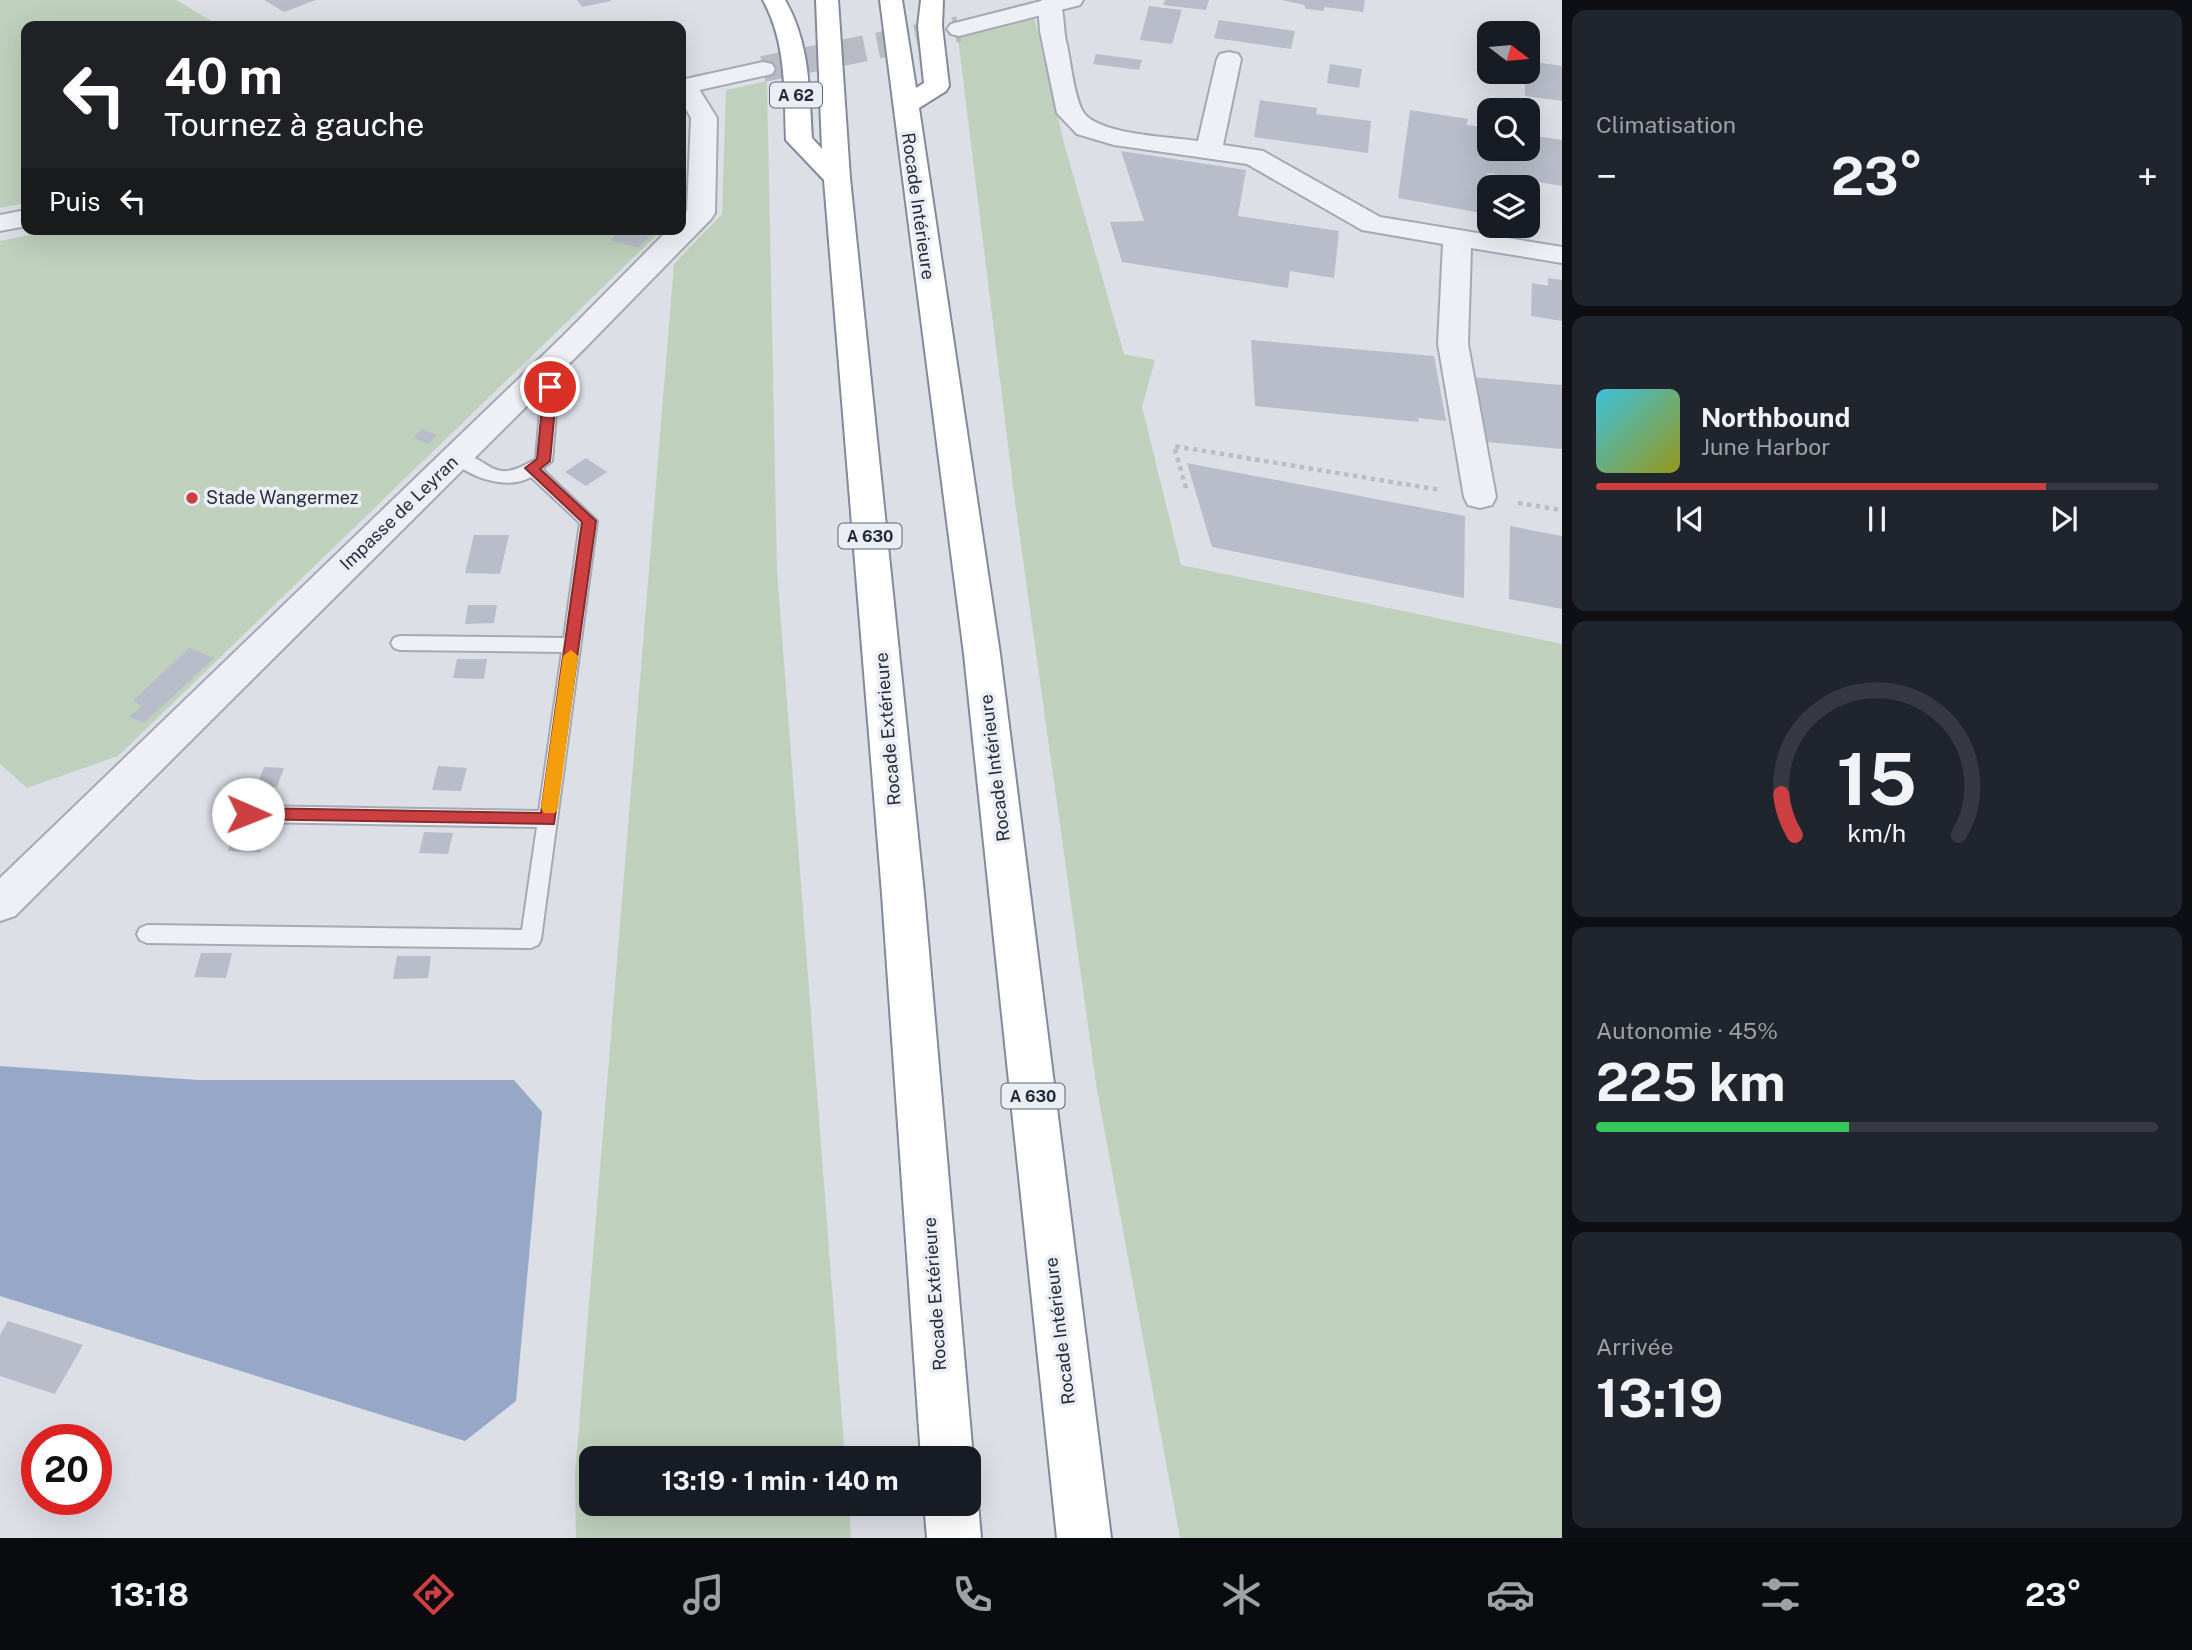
<!DOCTYPE html>
<html lang="fr">
<meta charset="utf-8">
<style>
body{margin:0;font-family:"Public Sans",sans-serif;background:#20242c;color:#f1f3f6;height:100vh;display:flex;flex-direction:column;font-size:26px;white-space:nowrap}
*{box-sizing:border-box;margin:0}
p{font-size:23px;color:#9ea1a6}
.icon{flex:none;width:38px;height:38px;fill:none;stroke:currentColor;stroke-width:2;stroke-linecap:round;stroke-linejoin:round}
.map{position:relative;flex:1;overflow:hidden}
.sheet{display:flex;flex-direction:column;gap:10px;padding:10px;background:#0d0f14;width:630px}
.sheet>*{flex:none}
.hud{position:absolute;left:21px;top:21px;width:665px;height:214px;border-radius:14px;box-shadow:0 7px 28px #0002;background:#202124;color:#fff;overflow:hidden}
.needle{width:46px;rotate:106deg}
.tools{position:absolute;left:1477px;top:21px;display:grid;gap:14px}
.tools a{display:grid;place-items:center;width:63px;height:63px;border-radius:14px;background:#171b24;box-shadow:0 7px 28px #0002;font-size:35px}
.speed{position:absolute;left:21px;top:1424px;display:flex;gap:14px;font-size:35px;font-weight:700;text-align:center}
.speed>*{display:grid;place-content:center;width:91px;height:91px;border-radius:50%;background:#171b24;box-shadow:0 7px 28px #0002;line-height:1}
.speed .limit{border:10px solid #d22;background:#fff;color:#111}
.pin{position:absolute;display:grid;place-items:center;width:60px;height:60px;color:#fff;margin:-30px;border:4px solid #fff;border-radius:50%;box-shadow:0 2px 7px #0007}
.me{position:absolute;width:77px;margin:-38px;rotate:91deg;stroke-linejoin:round;filter:drop-shadow(0 0 5px #0008)}
.turn{display:flex;align-items:center;gap:24px;height:147px;padding:0 28px;font-size:32px}
.turn .icon{width:91px;height:91px;stroke-width:2.5}
.turn b{display:block;font-size:49px;line-height:60px}
.then{display:flex;align-items:center;height:66px;padding:0 28px;background:#0003;gap:14px;font-size:26px}
.big{font-size:52px;font-weight:700;line-height:1.1}
.sheet .card{flex:1;display:flex;flex-direction:column;justify-content:center;gap:10px;min-width:0;padding:0 24px;border-radius:14px;background:#20242c}
.sheet .dial{align-items:center;gap:0}
.dial svg{height:182px;overflow:visible;fill:none;stroke:#363941;stroke-width:7;stroke-linecap:round;text-anchor:middle}
.dial text{fill:#f1f3f6;stroke:none}
.song{display:flex;align-items:center;gap:21px}
.cover{width:84px;height:84px;border-radius:10px;background:linear-gradient(135deg,hsl(190 70% 55%),hsl(60 70% 35%))}
.played{height:7px;border-radius:4px;background:linear-gradient(90deg,#cc4042 80%,#363941 80%)}
.keys{display:flex;justify-content:space-around;direction:ltr}
.heat{display:flex;justify-content:space-between;align-items:center;font-size:38px;direction:ltr}
.charge{height:10px;border-radius:5px;background:linear-gradient(90deg,#34c759 45%,#363941 0)}
.trip{position:absolute;left:579px;top:1446px;width:402px;height:70px;border-radius:14px;background:#171b24;box-shadow:0 7px 28px #0002;font-weight:700;line-height:70px;text-align:center}
.tab-bar{display:flex;height:112px;justify-content:space-around;align-items:center;background:#090b0e;color:#9ea1a6}
.tab-bar .icon{width:49px;height:49px}
.tab-bar .on{color:#cc4042}
.tab-bar b{font-size:32px;color:#f1f3f6}
main{display:flex;flex:1;min-height:0}
.map>svg:first-child{display:block}
.green{fill:#bfd0bd}
.water{fill:#96a7c7}
.building{fill:#b9bdc9}
.lines{fill:none;stroke-linecap:round;stroke-linejoin:round}
.tertiary-tunnel{stroke:#b8bbc4;stroke-width:26;stroke-dasharray:26 13;stroke-linecap:butt}
.service-casing{stroke:#a5a9b3;stroke-width:4}
.minor-casing{stroke:#a5a9b3;stroke-width:4}
.tertiary-casing{stroke:#a5a9b3;stroke-width:4}
.motorway-casing{stroke:#838a9c;stroke-width:4}
.path{stroke:#babdc5;stroke-width:4.5;stroke-dasharray:4.5 4.5;stroke-linecap:butt}
.service{fill:#eef0f5;fill-rule:evenodd}
.minor{fill:#eef0f5;fill-rule:evenodd}
.tertiary{fill:#eef0f5;fill-rule:evenodd}
.motorway{fill:#fff;fill-rule:evenodd}
.route{fill:#cc4042;stroke:#852a2b;stroke-width:2}
.slow{fill:#f59e0b}
.poi-dot{fill:#cc4042;stroke:#ebeef4;stroke-width:2.5}
.labels{text-anchor:middle;stroke-width:7;stroke-linejoin:round;paint-order:stroke}
.shield{fill:#ebeef4;stroke:#616673;stroke-width:2}
.shield-label{font-size:16px;font-weight:bold;fill:#262b3c}
.street-label{font-size:18px;fill:#262b3c;stroke:#ebeef4}
.poi-label{font-size:18px;fill:#262b3c;stroke:#ebeef4;text-anchor:start}
</style>
<main>
<div class="map">
<svg width="1562" height="1538" viewBox="0 0 1562 1538">
<rect width="100%" height="100%" fill="#dcdfe6"/>
<g class="green">
<polygon points="0,0 176,0 220,26 26,26 26,203 0,208"/>
<polygon points="1034,17 1064,143 1124,354 1155,360 1142,407 1181,565 1562,644 1562,1538 1180,1538 1097,1090 1015,502 958,38"/>
<polygon points="767,81 777,571 845,1458 592,1458 592,1503 849,1503 851,1538 576,1538 575,1475 674,264 722,214 726,90"/>
<polygon points="58,229 663,229 118,756 27,788 0,764 0,241"/>
</g>
<polygon class="water" points="0,1066 198,1080 514,1080 542,1112 516,1401 465,1441 0,1296"/>
<g class="building">
<polygon points="264,0 316,0 284,12"/>
<polygon points="577,0 611,0 611,1 582,7"/>
<polygon points="1165,0 1209,0 1206,10 1163,5"/>
<polygon points="1282,0 1365,0 1363,12 1325,7 1323,11 1306,9 1304,5"/>
<polygon points="1149,6 1182,10 1172,44 1140,40"/>
<polygon points="1219,20 1295,31 1291,49 1214,38"/>
<polygon points="1096,54 1142,60 1139,70 1093,64"/>
<polygon points="1528,61 1562,66 1562,101 1525,96 1525,72 1528,72"/>
<polygon points="1330,64 1362,69 1359,88 1327,83"/>
<polygon points="1260,100 1317,108 1316,114 1371,121 1368,153 1254,137"/>
<polygon points="1410,110 1468,119 1466,125 1489,128 1489,149 1528,149 1528,135 1562,140 1562,186 1487,173 1487,214 1398,198"/>
<polygon points="1121,151 1246,170 1238,216 1339,231 1334,278 1290,271 1288,288 1122,262 1110,222 1144,221"/>
<polygon points="623,229 657,229 638,248 611,240"/>
<polygon points="1548,278 1562,280 1562,321 1531,316 1532,283 1548,286"/>
<polygon points="1251,340 1434,356 1446,421 1418,418 1419,422 1255,406"/>
<polygon points="1471,377 1562,385 1562,449 1486,442"/>
<polygon points="422,429 437,435 428,444 413,438"/>
<polygon points="586,458 607,472 586,486 565,472"/>
<polygon points="1187,463 1465,516 1464,598 1212,547"/>
<polygon points="1510,526 1562,536 1562,609 1509,599"/>
<polygon points="474,535 509,535 500,574 465,573"/>
<polygon points="468,605 497,605 494,623 465,624"/>
<polygon points="189,648 214,658 144,723 129,717 142,706 133,701"/>
<polygon points="457,659 487,659 484,679 453,678"/>
<polygon points="438,766 467,768 461,791 432,790"/>
<polygon points="264,767 284,768 277,787 257,786"/>
<polygon points="235,830 266,831 260,852 228,851"/>
<polygon points="424,832 453,833 448,854 419,853"/>
<polygon points="201,953 232,953 226,978 194,977"/>
<polygon points="397,956 431,956 428,978 393,979"/>
<polygon points="8,1321 83,1345 55,1394 0,1376 0,1335"/>
</g>
<g class="lines">
<polyline class="tertiary-tunnel" points="763,69 959,29"/>
<defs>
<path id="service" d="M552,358L560,363L552,461L542,469L597,521L541,939L538,945L531,948L147,943L140,940L137,934L140,928L147,925L522,930L537,827L248,822L241,820L238,814L241,808L248,806L539,811L562,652L400,650L394,648L391,643L394,638L400,636L564,638L580,523L531,477C507,491 465,477 449,456L457,451C495,461 491,486 536,459L544,363Z"/>
<g id="minor">
<path d="M1042,0H1058C1065,10 1063,29 1066,41C1071,61 1073,92 1082,110C1094,135 1172,137 1198,141L1217,59L1220,54L1229,52L1238,54L1241,59L1223,145L1263,151L1380,217L1562,247V263L1471,248L1468,344L1496,497L1492,505L1480,508L1468,505L1464,497L1438,344L1443,244L1362,230L1247,164L1114,145L1077,134L1057,113L1040,31L1038,5Z"/>
<polygon points="685,79 694,81 717,118 715,213 711,219 585,348 15,916 0,921 0,878 563,336 669,229 681,229 681,218 687,211 691,118 681,100 681,80"/>
</g>
<g id="tertiary">
<polygon points="1045,0 1083,0 1080,5 959,36 951,34 947,29 951,24"/>
<polygon points="763,62 772,64 775,69 772,74 681,94 681,80"/>
<polygon points="26,210 26,226 0,231 0,215"/>
</g>
<g id="motorway">
<path d="M763,0H785C810,43 809,90 812,138L822,149L816,0H838L850,178L924,894L973,1458L970,1467V1458H921L882,894L824,180L786,140C784,91 787,44 763,0Z"/>
<polygon points="880,0 902,0 916,88 924,83 918,26 921,0 943,0 942,26 949,86 946,91 919,108 1000,654 1111,1538 1057,1538 964,654"/>
<polygon points="970,1484 978,1503 981,1538 927,1538 924,1503 970,1503"/>
</g>
</defs>
<use href="#service" class="service-casing"/>
<use href="#minor" class="minor-casing"/>
<use href="#tertiary" class="tertiary-casing"/>
<use href="#motorway" class="motorway-casing"/>
<g class="path">
<polyline points="1186,488 1174,446 1440,490"/>
<polyline points="1518,503 1562,510"/>
</g>
<use href="#service" class="service"/>
<use href="#minor" class="minor"/>
<use href="#tertiary" class="tertiary"/>
<use href="#motorway" class="motorway"/>
</g>
<polygon class="route" points="550,383 557,387 550,461 540,469 596,521 554,824 243,819 240,814 243,810 248,808 541,813 582,522 525,468 537,459 544,387"/>
<polygon class="slow" points="571,650 578,656 558,808 555,813 544,813 541,808 563,656"/>
<circle class="poi-dot" cx="192" cy="498" r="7"/>
<g class="labels">
<g class="shield">
<rect x="770" y="82.5" width="52" height="25" rx="5"/>
<rect x="838.5" y="523.5" width="63" height="25" rx="5"/>
<rect x="1001.5" y="1083.5" width="63" height="25" rx="5"/>
</g>
<g class="shield-label">
<text x="796" y="101">A 62</text>
<text x="870" y="542">A 630</text>
<text x="1033" y="1102">A 630</text>
</g>
<g class="street-label">
<text transform="translate(918 206) rotate(82)" y="6">Rocade Intérieure</text>
<text transform="translate(399 513) rotate(-44)" y="6">Impasse de Leyran</text>
<text transform="translate(888 729) rotate(-95)" y="6">Rocade Extérieure</text>
<text transform="translate(995 768) rotate(-97)" y="6">Rocade Intérieure</text>
<text transform="translate(935 1294) rotate(-94)" y="6">Rocade Extérieure</text>
<text transform="translate(1060 1331) rotate(-97)" y="6">Rocade Intérieure</text>
</g>
<g class="poi-label">
<text x="206" y="504">Stade Wangermez</text>
</g>
</g>
</svg>
<div class="tools">
<a><svg class="needle" viewBox="-14 -14 28 28"><path d="M0-13l5 13h-10z" fill="#e53935"/><path d="M0 13l5-13h-10z" fill="#9ea1a6"/></svg></a>
<a><svg class="icon" aria-label="search" viewBox="0 0 24 24"><circle cx="10" cy="10" r="6"/><path d="M15 15l6 6"/></svg></a>
<a><svg class="icon" aria-label="layers" viewBox="0 0 24 24"><path d="M12 4l9 5-9 5-9-5zM3 14l9 5 9-5"/></svg></a>
</div>
<div class="speed"><div class="limit">20</div></div>
<div class="pin" style="left:550px;top:387px;background:#d93025"><svg class="icon" aria-label="arrive" viewBox="0 0 24 24"><path d="M6 21V4h12l-3 4 3 4H6"/></svg></div>
<svg class="me" style="left:248px;top:814px" viewBox="-20 -20 40 40"><circle r="19" fill="#fff"/><path d="M0-13L10 11 0 6-10 11z" fill="#cc4042"/></svg>
<div class="trip">13:19 · 1 min · 140 m</div>
<div class="hud">
<div class="turn"><svg class="icon" aria-label="left" viewBox="0 0 24 24"><path d="M17 20v-9H6M10 6l-5 5 5 5"/></svg><div><b>40 m</b>Tournez à gauche</div></div>
<div class="then">Puis<svg class="icon" aria-label="left" viewBox="0 0 24 24"><path d="M17 20v-9H6M10 6l-5 5 5 5"/></svg></div>
</div>
</div>
<section class="sheet">
<div class="card"><p>Climatisation</p>
<div class="heat"><a>−</a><b class="big">23°</b><a>+</a></div>
</div>
<div class="card">
<div class="song"><i class="cover"></i><div><b>Northbound</b><p>June Harbor</p></div></div>
<div class="played"></div>
<div class="keys"><svg class="icon" aria-label="previous" viewBox="0 0 24 24"><path d="M18 5L8 12l10 7zM5 5v14"/></svg><svg class="icon" aria-label="pause" viewBox="0 0 24 24"><path d="M8 5v14M16 5v14"/></svg><svg class="icon" aria-label="next" viewBox="0 0 24 24"><path d="M6 5l10 7-10 7zM19 5v14"/></svg></div>
</div>
<div class="card dial"><svg viewBox="0 0 100 80">
<path d="M14 69A42 42 0 1 1 86 69"/>
<path d="M14 69A42 42 0 0 1 8 51" stroke="#cc4042"/>
<text x="50" y="56" font-size="32" font-weight="700">15</text>
<text x="50" y="72" font-size="11">km/h</text>
</svg></div>
<div class="card"><p>Autonomie · 45%</p><b class="big">225 km</b><div class="charge"></div></div>
<div class="card"><p>Arrivée</p><b class="big">13:19</b></div>
</section>
</main>
<nav class="tab-bar">
<b>13:18</b>
<svg class="icon on" aria-label="directions" viewBox="0 0 24 24"><path d="M12 3l9 9-9 9-9-9zM9 14v-3h6M13 9l2 2-2 2"/></svg>
<svg class="icon" aria-label="music" viewBox="0 0 24 24"><path d="M9 18V5l10-2v13"/><circle cx="6" cy="18" r="3"/><circle cx="16" cy="16" r="3"/></svg>
<svg class="icon" aria-label="phone" viewBox="0 0 24 24"><path d="M5 4h4l2 5-3 2q2 4 5 5l2-3 5 2v4C11 20 4 13 5 4z"/></svg>
<svg class="icon" aria-label="climate" viewBox="0 0 24 24"><path d="M12 3v18M4 7l16 10M4 17L20 7"/></svg>
<svg class="icon" aria-label="car" viewBox="0 0 24 24"><path d="M5 17H2v-5l4-1 3-4h7l3 4 3 1v5h-3M9 17h6M6 11h13"/><circle cx="7" cy="17" r="2"/><circle cx="17" cy="17" r="2"/></svg>
<svg class="icon" aria-label="filters" viewBox="0 0 24 24"><path d="M4 7h16M4 17h16"/><circle cx="9" cy="7" r="2"/><circle cx="15" cy="17" r="2"/></svg>
<b>23°</b>
</nav>
